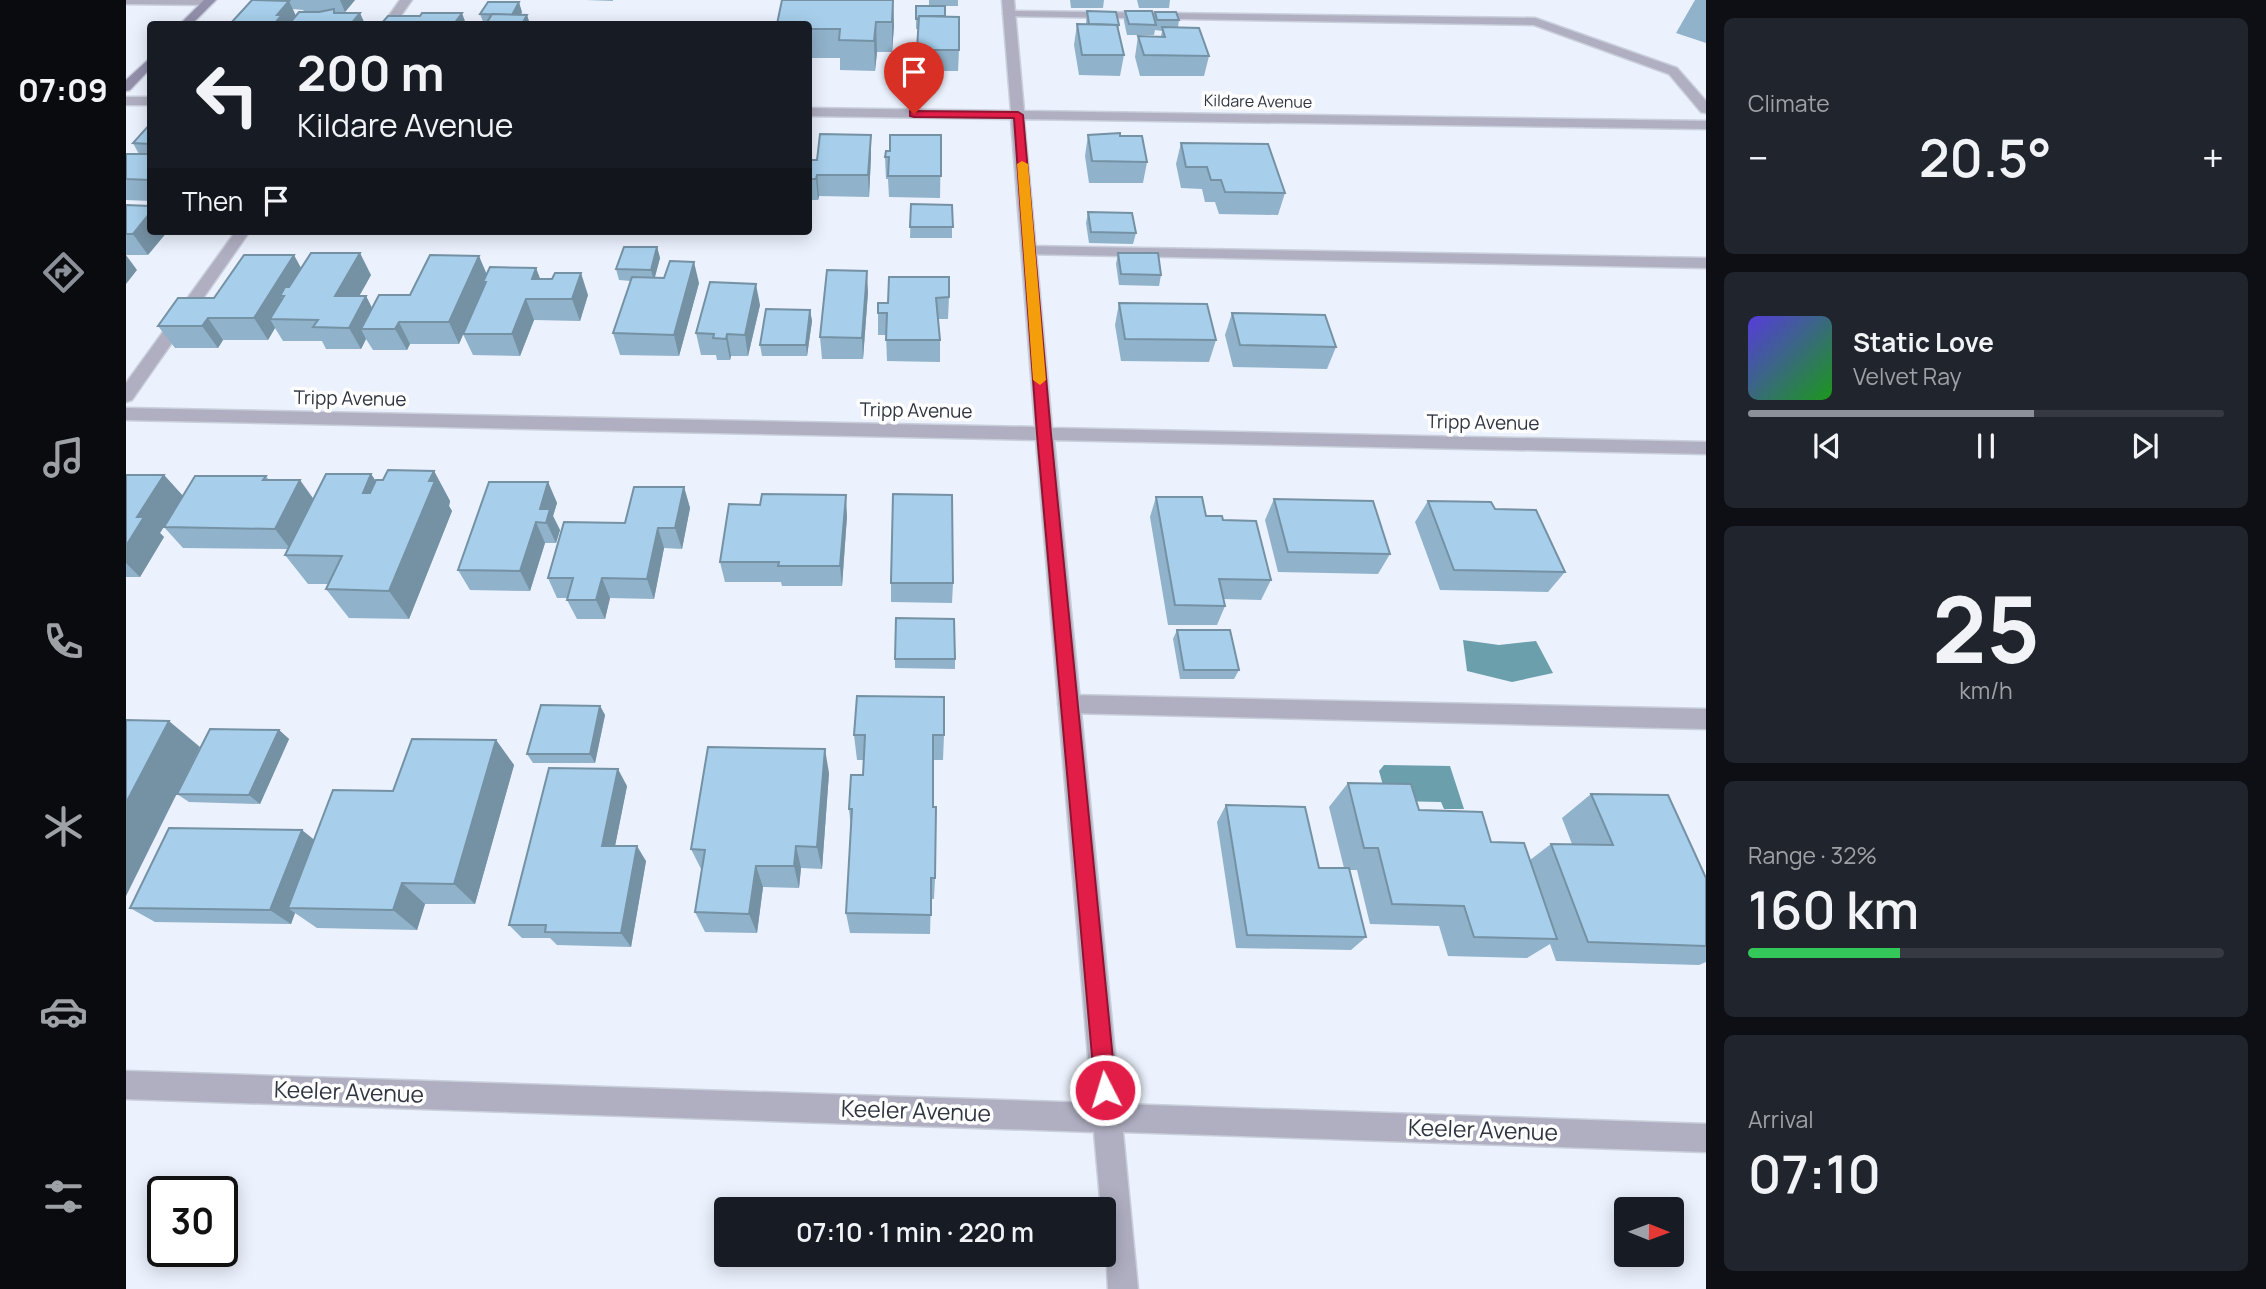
<!DOCTYPE html>
<meta charset="utf-8">
<style>
body{margin:0;font-family:Manrope,sans-serif;background:#20242c;color:#f1f3f6;height:100vh;display:flex;flex-direction:column;font-size:26px;white-space:nowrap}
*{box-sizing:border-box;margin:0}
p{font-size:23px;color:#9ea1a6}
.icon{flex:none;width:38px;height:38px;fill:none;stroke:currentColor;stroke-width:2;stroke-linecap:round;stroke-linejoin:round}
.map{position:relative;flex:1;overflow:hidden}
.side{display:flex;flex-direction:column;gap:18px;padding:18px;background:#0d0f14;width:560px}
.side>*{flex:none}
.top-card{position:absolute;left:21px;top:21px;width:665px;height:214px;border-radius:7px;box-shadow:0 4px 18px #0003;background:#171b24;color:#f1f3f6;overflow:hidden}
.needle{width:46px;rotate:91deg}
.fabs{position:absolute;left:1488px;top:1197px;display:grid;gap:14px}
.fabs a{display:grid;place-items:center;width:70px;height:70px;border-radius:7px;background:#171b24;box-shadow:0 4px 18px #0003;font-size:35px}
.speed{position:absolute;left:21px;top:1176px;display:flex;gap:14px;font-size:35px;font-weight:700;text-align:center}
.speed>*{display:grid;place-content:center;width:91px;height:91px;border-radius:50%;background:#171b24;box-shadow:0 4px 18px #0003;line-height:1}
.speed .limit{border:4px solid #111;border-radius:10px;background:#fff;color:#111}
.pin{position:absolute;display:grid;place-items:center;width:60px;height:60px;color:#fff;margin:-72px -30px;border-radius:50% 50% 50% 0;rotate:-45deg;box-shadow:0 0 7px #0007}
.pin .icon{rotate:45deg}
.me{position:absolute;width:77px;margin:-38px;rotate:355deg;stroke-linejoin:round;filter:drop-shadow(0 0 5px #0008)}
.turn{display:flex;align-items:center;gap:24px;height:147px;padding:0 35px;font-size:32px}
.turn .icon{width:91px;height:91px;stroke-width:2.5}
.turn b{display:block;font-size:49px;line-height:60px}
.then{display:flex;align-items:center;height:66px;padding:0 35px;background:#0003;gap:14px;font-size:26px}
.big{font-size:52px;font-weight:600;line-height:1.1}
.side .tile{flex:1;display:flex;flex-direction:column;justify-content:center;gap:10px;min-width:0;padding:0 24px;border-radius:10px;background:#20242c}
.side .dial{align-items:center;gap:0}
.dial b{font-size:91px;line-height:1}
.song{display:flex;align-items:center;gap:21px}
.cover{width:84px;height:84px;border-radius:10px;background:linear-gradient(135deg,hsl(250 70% 55%),hsl(120 70% 35%))}
.played{height:7px;border-radius:4px;background:linear-gradient(90deg,#8c9099 60%,#363941 60%)}
.keys{display:flex;justify-content:space-around;direction:ltr}
.heat{display:flex;justify-content:space-between;align-items:center;font-size:38px;direction:ltr}
.charge{height:10px;border-radius:5px;background:linear-gradient(90deg,#34c759 32%,#363941 0)}
.trip{position:absolute;left:588px;top:1197px;width:402px;height:70px;border-radius:7px;background:#171b24;box-shadow:0 4px 18px #0003;font-weight:600;line-height:70px;text-align:center}
main{display:flex;flex:1;min-height:0}
.tab-bar{display:flex;flex-direction:column;width:126px;justify-content:space-around;align-items:center;background:#090b0e;color:#9ea1a6}
.tab-bar .icon{width:49px;height:49px}
.tab-bar .active{color:#8c9099}
.tab-bar b{font-size:32px;color:#f1f3f6}
.map>svg:first-child{display:block}
.water{fill:#6b9fac}
.lines{fill:none;stroke-linecap:round;stroke-linejoin:round}
.lane-casing{stroke:#c9cfdb;stroke-width:3}
.street-casing{stroke:#c9cfdb;stroke-width:3}
.secondary-casing{stroke:#c9cfdb;stroke-width:3}
.lane{fill:#b0afc2;fill-rule:evenodd}
.street{fill:#b0afc2;fill-rule:evenodd}
.secondary{fill:#918faa;fill-rule:evenodd}
.wall{fill:#90b2ca;fill-rule:evenodd}
.shaded-wall{fill:#7591a4}
.building{fill:#a7cfeb;stroke:#7591a4;stroke-width:2}
.route{fill:#e11d48;stroke:#92132f;stroke-width:2}
.slow{fill:#f59e0b}
.labels{text-anchor:middle;stroke-width:7;stroke-linejoin:round;paint-order:stroke}
.far-street-label{font-size:16px;fill:#2f3540;stroke:#fefefe}
.street-label{font-size:19px;fill:#2f3540;stroke:#fefefe}
.near-street-label{font-size:23px;fill:#2f3540;stroke:#fefefe}
</style>
<main>
<nav class="tab-bar">
<b>07:09</b>
<svg class="icon active" aria-label="directions" viewBox="0 0 24 24"><path d="M12 3l9 9-9 9-9-9zM9 14v-3h6M13 9l2 2-2 2"/></svg>
<svg class="icon" aria-label="music" viewBox="0 0 24 24"><path d="M9 18V5l10-2v13"/><circle cx="6" cy="18" r="3"/><circle cx="16" cy="16" r="3"/></svg>
<svg class="icon" aria-label="phone" viewBox="0 0 24 24"><path d="M5 4h4l2 5-3 2q2 4 5 5l2-3 5 2v4C11 20 4 13 5 4z"/></svg>
<svg class="icon" aria-label="climate" viewBox="0 0 24 24"><path d="M12 3v18M4 7l16 10M4 17L20 7"/></svg>
<svg class="icon" aria-label="car" viewBox="0 0 24 24"><path d="M5 17H2v-5l4-1 3-4h7l3 4 3 1v5h-3M9 17h6M6 11h13"/><circle cx="7" cy="17" r="2"/><circle cx="17" cy="17" r="2"/></svg>
<svg class="icon" aria-label="filters" viewBox="0 0 24 24"><path d="M4 7h16M4 17h16"/><circle cx="9" cy="7" r="2"/><circle cx="15" cy="17" r="2"/></svg>
</nav>
<div class="map">
<svg width="1580" height="1289" viewBox="0 0 1580 1289">
<rect width="100%" height="100%" fill="#ebf1fd"/>
<g class="water">
<polygon points="1337,640 1373,645 1410,641 1427,673 1386,682 1341,671"/>
<polygon points="1258,765 1324,766 1338,809 1318,809 1315,802 1269,801 1260,796 1253,771"/>
</g>
<g class="lines">
<defs>
<g id="lane">
<polygon points="0,0 86,0 88,2 82,5 0,4"/>
<polygon points="274,0 286,0 269,24 257,24"/>
<polygon points="883,11 1409,18 1551,68 1580,101 1580,113 1575,112 1543,74 1408,25 879,16 877,14"/>
<polygon points="110,231 124,231 6,400 0,402 0,383"/>
<polygon points="903,246 1580,258 1580,268 898,254 895,251"/>
<polygon points="943,695 1580,709 1580,729 943,713 935,711 932,704 935,697"/>
</g>
<g id="street">
<polygon points="876,0 888,0 898,111 1580,121 1580,129 898,119 926,428 1580,442 1580,454 928,440 994,1104 1580,1124 1580,1152 997,1132 1012,1289 982,1289 978,1209 975,1209 968,1132 0,1099 0,1071 966,1103 910,440 0,420 0,408 909,427 885,119 682,116 682,108 885,111"/>
<rect x="0" y="97" width="24" height="8"/>
</g>
<g id="secondary">
<polygon points="78,0 90,0 66,24 54,24"/>
<polygon points="24,58 24,69 4,90 0,91 0,80"/>
</g>
</defs>
<use href="#lane" class="lane-casing"/>
<use href="#street" class="street-casing"/>
<use href="#secondary" class="secondary-casing"/>
<use href="#lane" class="lane"/>
<use href="#street" class="street"/>
<use href="#secondary" class="secondary"/>
</g>
<g class="wall">
<path d="M126,0H229L219,12H209L210,13L104,24ZM167,9L177,10L178,11L195,12L170,16Z"/>
<polygon points="460,0 487,0 487,1"/>
<polygon points="767,0 768,26 766,52 751,52 749,71 714,70 714,58 682,58 682,24"/>
<polygon points="803,0 832,0 832,6 819,6 819,16 833,50 832,71 791,71 792,29 790,29 790,6 803,6"/>
<polygon points="944,0 978,0 977,8 945,8"/>
<polygon points="1011,0 1044,0 1043,8 1013,8"/>
<polygon points="1569,0 1580,0 1580,43 1550,33"/>
<polygon points="961,11 993,25 992,30 998,55 994,76 953,75 948,45 951,24 960,24"/>
<polygon points="999,11 1028,17 1029,12 1053,20 1052,27 1083,56 1078,76 1014,76 1009,57 1012,36 1035,36 1036,31 1029,30 1028,35 1001,35 998,21"/>
<polygon points="396,12 395,15 404,24 358,24 354,14"/>
<polygon points="24,124 24,201 0,200 0,154 13,154 7,143"/>
<polygon points="745,135 745,156 743,197 693,196 692,200 682,200 682,160 691,160"/>
<polygon points="815,135 814,198 763,197 762,179 760,179 759,157 764,151"/>
<polygon points="962,135 994,136 1021,162 1017,183 963,183 959,156"/>
<polygon points="1055,143 1159,193 1152,215 1093,214 1089,202 1079,202 1076,189 1055,188 1050,164"/>
<polygon points="785,204 826,205 826,238 784,238"/>
<polygon points="0,205 22,255 0,255"/>
<polygon points="962,212 1010,233 1007,244 963,243 960,223"/>
<polygon points="531,247 534,258 528,278 573,283 553,356 494,355 487,333 505,281 493,280 490,269"/>
<polygon points="992,253 1035,275 1033,286 993,285 990,264"/>
<polygon points="410,268 414,279 462,295 454,321 408,320 394,356 347,355 337,334 333,344 284,344 281,350 247,350 240,339 235,349 200,349 196,341 157,341 149,328 142,340 97,340 92,348 49,348 32,326 88,298 245,275 233,296 240,296 246,308 284,295 361,275"/>
<polygon points="763,277 823,297 822,319 812,319 814,340 814,362 761,361 760,335 752,335 752,313 762,303"/>
<polygon points="742,292 737,359 696,359 694,337"/>
<polygon points="993,303 1090,340 1083,362 995,361 989,325"/>
<polygon points="634,305 622,356 605,356 604,360 591,360 590,355 575,355 570,333"/>
<polygon points="684,310 686,321 681,356 636,356 634,345"/>
<polygon points="1106,313 1210,347 1201,369 1107,367 1099,335"/>
<polygon points="308,471 324,501 323,506 326,511 283,619 223,618 200,589 203,584 182,584 159,555 161,549 57,548 38,527 140,476 143,480 187,499 245,474 249,480 257,480"/>
<polygon points="0,475 38,475 57,496 34,533 38,537 14,577 0,577"/>
<polygon points="422,482 431,503 427,516 434,530 430,543 419,543 404,591 344,590 332,570"/>
<polygon points="558,487 564,508 556,549 538,548 528,599 484,598 479,619 451,619 441,600 442,598 431,598 422,578 499,523"/>
<polygon points="1030,497 1080,516 1097,520 1145,580 1135,600 1097,599 1099,606 1091,625 1042,625 1024,517"/>
<polygon points="1148,499 1264,554 1252,574 1152,572 1139,520"/>
<polygon points="1302,501 1369,509 1439,572 1422,592 1314,590 1289,522"/>
<polygon points="721,516 716,586 656,586 655,582 599,582 594,562"/>
<polygon points="765,583 827,583 826,603 765,602"/>
<polygon points="1051,630 1113,670 1108,679 1054,679 1047,639"/>
<polygon points="769,659 829,659 829,669 769,668"/>
<polygon points="474,706 479,715 469,763 407,763 401,754"/>
<polygon points="153,730 163,739 134,804 63,802 51,794"/>
<polygon points="728,735 818,735 817,760 807,760 807,807 809,878 808,899 805,899 804,934 724,933 720,913 725,829 723,809 737,775 738,760 731,760"/>
<polygon points="370,740 388,765 349,904 299,904 291,930 191,928 169,913 165,924 29,922 4,908 188,840 267,791"/>
<polygon points="703,773 696,869 675,868 673,888 637,887 631,933 579,932 569,912 576,871 565,849"/>
<polygon points="1222,783 1293,810 1404,860 1425,844 1446,844 1436,818 1465,794 1580,878 1580,962 1573,965 1430,961 1424,944 1401,958 1322,956 1313,926 1244,924 1231,870 1223,870 1240,937 1225,950 1110,948 1091,822 1100,805 1193,868 1218,868 1203,807"/>
<polygon points="501,786 489,846 520,861 505,947 431,945 424,938 396,938 383,925"/>
</g>
<g class="shaded-wall">
<polygon points="214,0 229,0 219,12"/>
<polygon points="767,0 768,26 766,52 766,22"/>
<polygon points="163,1 172,21 169,24 148,24 151,15"/>
<polygon points="393,2 396,12 389,24 386,15"/>
<polygon points="234,13 239,24 225,24"/>
<polygon points="336,13 340,24 328,24"/>
<polygon points="401,15 404,24 396,24"/>
<polygon points="750,22 751,52 749,71 748,41"/>
<polygon points="745,135 745,156 743,197 742,175"/>
<polygon points="691,175 693,196 692,200 690,179"/>
<polygon points="24,213 24,231 42,231 22,255 7,234"/>
<polygon points="531,247 534,258 528,281 525,270"/>
<polygon points="234,253 245,275 221,318 209,296"/>
<polygon points="0,255 11,270 0,284"/>
<polygon points="168,255 180,277 158,296 154,296 162,308 144,319 149,328 142,340 128,318"/>
<polygon points="353,256 362,277 357,282 359,285 333,344 323,322"/>
<polygon points="568,262 573,283 553,356 548,335"/>
<polygon points="410,268 418,289 406,279"/>
<polygon points="741,271 742,292 737,359 736,338"/>
<polygon points="455,273 462,295 454,321 446,299"/>
<polygon points="630,284 634,305 622,356 619,335"/>
<polygon points="240,296 251,318 235,329 240,339 235,349 223,328"/>
<polygon points="400,299 408,320 394,356 386,334"/>
<polygon points="684,310 686,321 681,356 680,345"/>
<polygon points="82,318 97,340 92,348 76,326"/>
<polygon points="273,322 284,344 281,350 269,329"/>
<polygon points="601,334 605,356 604,360 600,339"/>
<polygon points="308,471 324,501 323,506 326,511 283,619 263,591"/>
<polygon points="245,474 265,504 237,493"/>
<polygon points="38,475 57,496 34,533 38,537 14,577 0,563 0,546 11,517"/>
<polygon points="174,480 189,501 165,550 149,529"/>
<polygon points="422,482 431,503 427,516 434,530 430,543 414,509"/>
<polygon points="558,487 564,508 556,549 549,528"/>
<polygon points="720,495 721,516 716,586 714,566"/>
<polygon points="410,522 419,543 404,591 394,571"/>
<polygon points="532,528 538,548 528,599 521,579"/>
<polygon points="476,578 484,598 479,619 470,600"/>
<polygon points="474,706 479,715 469,763 464,754"/>
<polygon points="43,721 74,747 0,896 0,803"/>
<polygon points="153,730 163,739 134,804 123,795"/>
<polygon points="370,740 388,765 349,904 328,884"/>
<polygon points="699,749 703,773 696,869 691,847"/>
<polygon points="492,769 501,786 486,861 476,846"/>
<polygon points="176,830 196,846 162,908 169,913 165,924 144,910"/>
<polygon points="511,846 520,861 505,947 495,933"/>
<polygon points="670,846 675,868 673,888 668,866"/>
<polygon points="630,866 637,887 631,933 623,914"/>
<polygon points="276,883 299,904 291,930 267,910"/>
</g>
<g class="building">
<polygon points="126,0 163,1 151,15 156,15 148,24 104,24"/>
<polygon points="656,0 767,0 766,22 750,22 748,41 713,40 714,29 682,29 682,24 651,24"/>
<polygon points="362,2 393,2 386,15 354,14"/>
<polygon points="790,6 819,6 819,16 793,16 792,19 790,19"/>
<polygon points="208,9 208,13 234,13 225,24 163,24 173,12 193,12"/>
<polygon points="961,11 990,12 993,25 963,24"/>
<polygon points="999,11 1026,11 1030,25 1003,24"/>
<polygon points="1029,12 1050,12 1053,20 1031,20"/>
<polygon points="296,13 336,13 328,24 255,24 262,16 294,16"/>
<polygon points="366,14 401,15 396,24 360,24"/>
<polygon points="793,16 833,17 833,50 791,50"/>
<polygon points="951,24 991,25 998,55 956,55"/>
<polygon points="1036,27 1073,28 1083,56 1018,55 1012,36 1039,37"/>
<polygon points="24,124 24,144 7,143"/>
<polygon points="994,133 994,136 1016,136 1021,162 966,161 962,135"/>
<polygon points="694,134 745,135 742,175 691,175 690,179 682,179 682,160 691,160"/>
<polygon points="764,135 815,135 815,176 762,176 763,157 759,157 760,151 764,151"/>
<polygon points="1055,143 1142,144 1159,193 1099,192 1095,180 1085,180 1081,167 1060,167"/>
<polygon points="0,154 24,154 24,180 0,179"/>
<polygon points="785,204 826,205 827,227 784,227"/>
<polygon points="0,205 24,206 24,213 7,234 0,234"/>
<polygon points="962,212 1006,213 1010,233 965,232"/>
<polygon points="498,247 531,247 525,270 490,269"/>
<polygon points="185,253 234,253 209,296 240,296 223,328 187,327 192,320 144,319 158,296 154,296 159,287 163,287"/>
<polygon points="992,253 1032,253 1035,275 995,274"/>
<polygon points="118,255 168,255 128,318 82,318 76,326 32,326 52,298 88,298"/>
<polygon points="304,255 353,256 323,322 273,322 269,329 235,329 253,295 284,295"/>
<polygon points="544,261 568,262 548,335 487,333 506,277 538,278"/>
<polygon points="364,267 410,268 406,279 426,279 429,273 455,273 446,299 400,299 386,334 337,334 360,282 357,282"/>
<polygon points="701,270 741,271 736,338 694,337"/>
<polygon points="763,277 823,277 823,297 810,298 814,340 760,340 761,313 752,313 752,303 762,303"/>
<polygon points="584,282 630,284 619,335 601,334 600,339 587,338 588,334 570,333"/>
<polygon points="993,303 1081,304 1090,340 999,339"/>
<polygon points="640,309 684,310 680,345 634,345"/>
<polygon points="1106,313 1199,315 1210,347 1114,345"/>
<polygon points="262,470 308,471 303,481 309,481 263,591 200,589 216,556 159,555 200,474 245,474 237,493 244,493 250,480 257,480"/>
<polygon points="0,475 38,475 11,517 18,517 0,546"/>
<polygon points="69,476 140,476 137,480 174,480 149,529 38,527"/>
<polygon points="363,482 422,482 414,509 424,509 420,523 410,522 394,571 332,570"/>
<polygon points="508,487 558,487 549,528 532,528 521,579 476,578 470,600 441,600 447,578 422,578 438,522 499,523"/>
<polygon points="636,494 720,495 714,566 652,566 653,562 594,562 603,504 634,505"/>
<polygon points="767,494 826,495 827,583 765,583"/>
<polygon points="1030,497 1076,497 1080,516 1096,516 1097,520 1130,521 1145,580 1093,579 1099,606 1049,605"/>
<polygon points="1148,499 1247,501 1264,554 1162,552"/>
<polygon points="1302,501 1365,502 1369,509 1410,510 1439,572 1328,570"/>
<polygon points="770,618 828,619 829,659 769,659"/>
<polygon points="1051,630 1104,630 1113,670 1058,670"/>
<polygon points="731,696 818,697 818,735 807,735 807,807 810,807 809,878 805,878 805,915 720,913 726,809 723,809 725,775 737,775 739,735 728,735"/>
<polygon points="415,705 474,706 464,754 401,754"/>
<polygon points="0,720 43,721 0,803"/>
<polygon points="84,729 153,730 123,795 51,794"/>
<polygon points="286,739 370,740 328,884 276,883 267,910 162,908 207,790 267,791"/>
<polygon points="582,747 699,749 691,847 670,846 668,866 630,866 623,914 569,912 579,850 565,849"/>
<polygon points="423,768 492,769 476,846 511,846 495,933 419,932 420,925 383,925"/>
<polygon points="1222,783 1285,784 1293,810 1356,812 1365,842 1398,843 1431,939 1348,937 1338,906 1266,904 1252,848 1238,848"/>
<polygon points="1465,794 1542,795 1580,878 1580,946 1462,942 1425,844 1487,845"/>
<polygon points="1100,805 1179,807 1193,868 1223,868 1240,937 1121,935"/>
<polygon points="43,828 176,830 144,910 4,908"/>
</g>
<polygon class="route" points="784,111 892,112 897,115 925,434 990,1090 987,1098 979,1101 972,1098 969,1090 911,434 888,118 788,117 784,116"/>
<polygon class="slow" points="896,161 902,164 920,380 914,385 907,380 891,164"/>
<g class="labels">
<g class="far-street-label">
<text transform="translate(1132 101) rotate(1)" y="6">Kildare Avenue</text>
</g>
<g class="street-label">
<text transform="translate(224 398) rotate(1)" y="7">Tripp Avenue</text>
<text transform="translate(790 410) rotate(1)" y="7">Tripp Avenue</text>
<text transform="translate(1357 422) rotate(1)" y="7">Tripp Avenue</text>
</g>
<g class="near-street-label">
<text transform="translate(223 1092) rotate(2)" y="8">Keeler Avenue</text>
<text transform="translate(790 1111) rotate(2)" y="8">Keeler Avenue</text>
<text transform="translate(1357 1130) rotate(2)" y="8">Keeler Avenue</text>
</g>
</g>
</svg>
<div class="fabs">
<a><svg class="needle" viewBox="-14 -14 28 28"><path d="M0-13l5 13h-10z" fill="#e53935"/><path d="M0 13l5-13h-10z" fill="#9ea1a6"/></svg></a>
</div>
<div class="speed"><div class="limit">30</div></div>
<div class="pin" style="left:788px;top:114px;background:#d93025"><svg class="icon" aria-label="arrive" viewBox="0 0 24 24"><path d="M6 21V4h12l-3 4 3 4H6"/></svg></div>
<svg class="me" style="left:979px;top:1090px" viewBox="-20 -20 40 40"><circle r="17" fill="#e11d48" stroke="#fff" stroke-width="3"/><path d="M0-11L8 9 0 5-8 9z" fill="#fff"/></svg>
<div class="trip">07:10 · 1 min · 220 m</div>
<div class="top-card">
<div class="turn"><svg class="icon" aria-label="left" viewBox="0 0 24 24"><path d="M17 20v-9H6M10 6l-5 5 5 5"/></svg><div><b>200 m</b>Kildare Avenue</div></div>
<div class="then">Then<svg class="icon" aria-label="arrive" viewBox="0 0 24 24"><path d="M6 21V4h12l-3 4 3 4H6"/></svg></div>
</div>
</div>
<section class="side">
<div class="tile"><p>Climate</p>
<div class="heat"><a>−</a><b class="big">20.5°</b><a>+</a></div>
</div>
<div class="tile">
<div class="song"><i class="cover"></i><div><b>Static Love</b><p>Velvet Ray</p></div></div>
<div class="played"></div>
<div class="keys"><svg class="icon" aria-label="previous" viewBox="0 0 24 24"><path d="M18 5L8 12l10 7zM5 5v14"/></svg><svg class="icon" aria-label="pause" viewBox="0 0 24 24"><path d="M8 5v14M16 5v14"/></svg><svg class="icon" aria-label="next" viewBox="0 0 24 24"><path d="M6 5l10 7-10 7zM19 5v14"/></svg></div>
</div>
<div class="tile dial"><b>25</b><p>km/h</p></div>
<div class="tile"><p>Range · 32%</p><b class="big">160 km</b><div class="charge"></div></div>
<div class="tile"><p>Arrival</p><b class="big">07:10</b></div>
</section>
</main>
